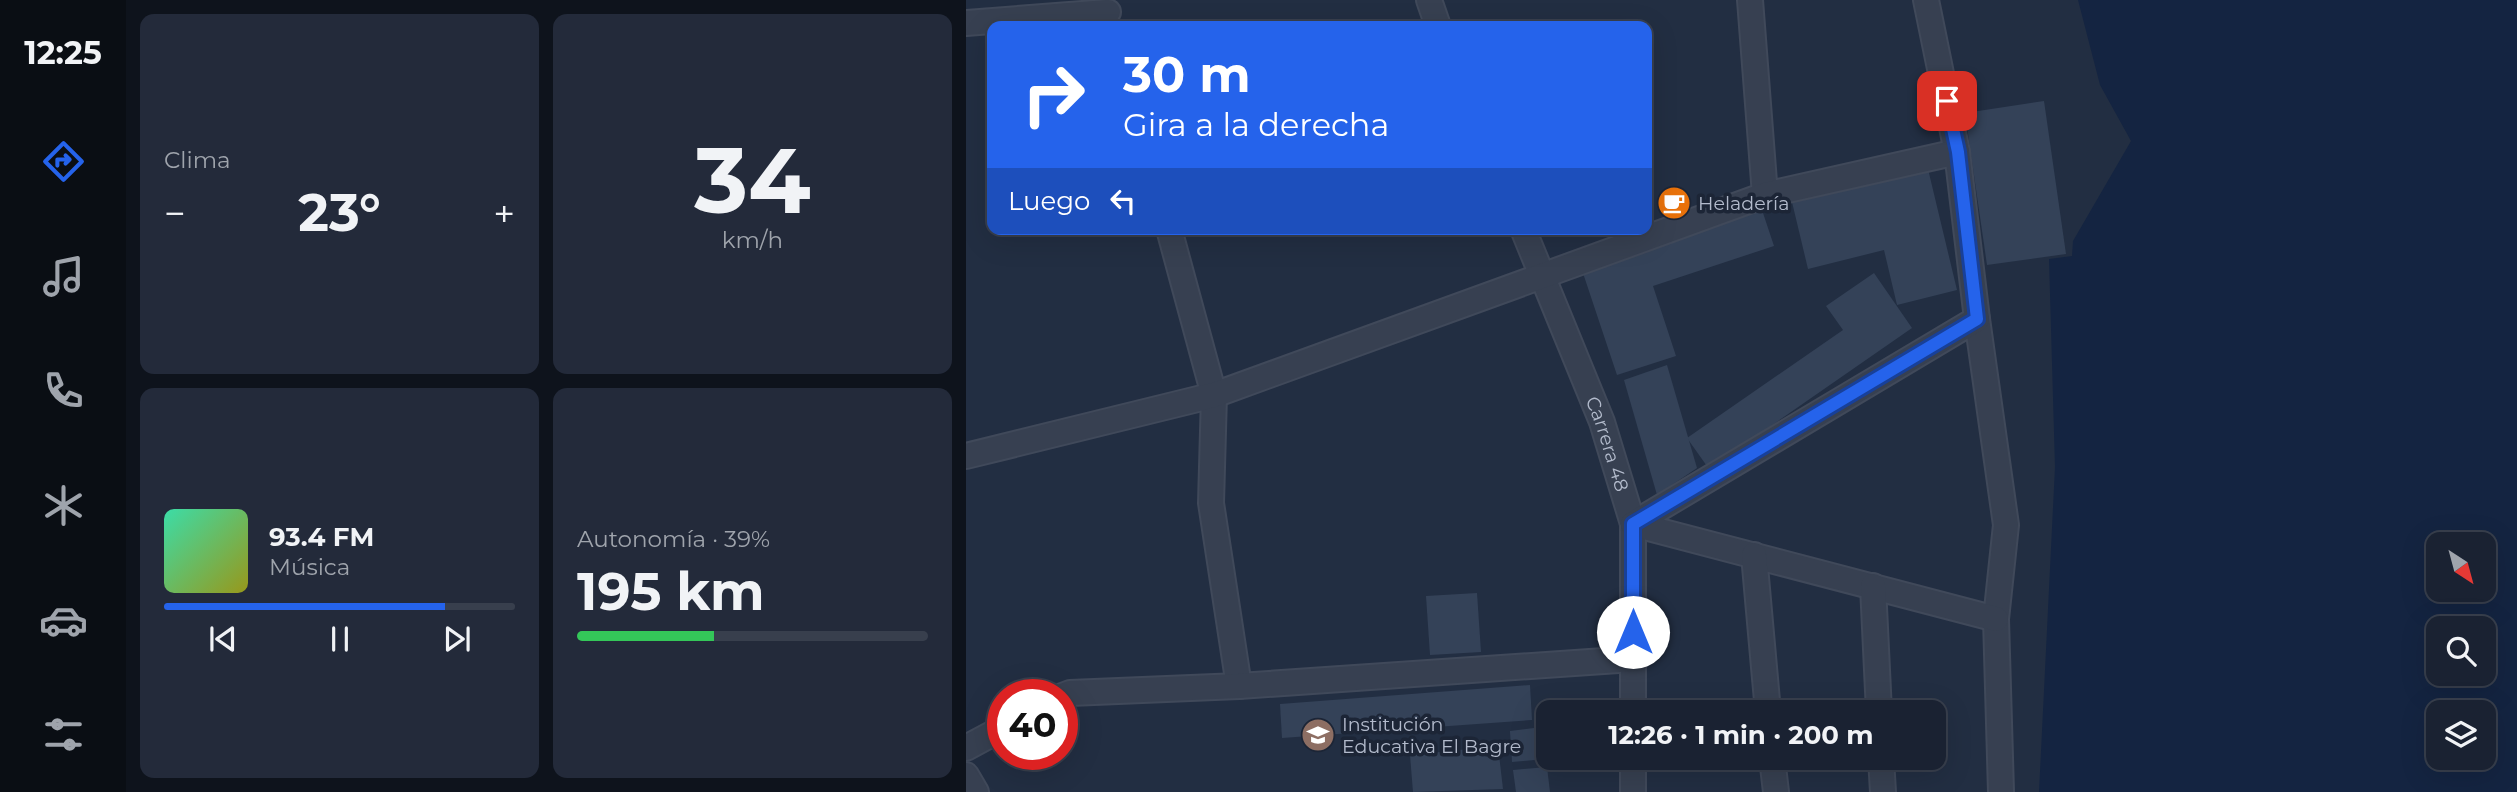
<!DOCTYPE html>
<html lang="es">
<meta charset="utf-8">
<style>
body{margin:0;font-family:Montserrat,sans-serif;background:#232a3a;color:#f1f3f6;height:100vh;display:flex;flex-direction:column;font-size:26px;white-space:nowrap}
*{box-sizing:border-box;margin:0}
p{font-size:23px;color:#9fa4ac}
.icon{flex:none;width:38px;height:38px;fill:none;stroke:currentColor;stroke-width:2;stroke-linecap:round;stroke-linejoin:round}
.map{position:relative;flex:1;overflow:hidden}
.details{display:flex;flex-direction:column;gap:14px;padding:14px;background:#0e131c;width:840px}
.details>*{flex:none}
.guide{position:absolute;left:21px;top:21px;width:665px;height:214px;border-radius:14px;box-shadow:0 7px 28px #0002,0 0 0 2px #383f4d;background:#2563eb;color:#fff;overflow:hidden}
.needle{width:46px;rotate:144deg}
.buttons{position:absolute;left:1460px;top:532px;display:grid;gap:14px}
.buttons a{display:grid;place-items:center;width:70px;height:70px;border-radius:14px;background:#1a2232;box-shadow:0 7px 28px #0002,0 0 0 2px #383f4d;font-size:35px}
.speed{position:absolute;left:21px;top:679px;display:flex;gap:14px;font-size:35px;font-weight:700;text-align:center}
.speed>*{display:grid;place-content:center;width:91px;height:91px;border-radius:50%;background:#1a2232;box-shadow:0 7px 28px #0002,0 0 0 2px #383f4d;line-height:1}
.speed .limit{border:10px solid #d22;background:#fff;color:#111}
.pin{position:absolute;display:grid;place-items:center;width:60px;height:60px;color:#fff;margin:-30px;border-radius:14px;box-shadow:0 4px 10px #0006}
.me{position:absolute;width:77px;margin:-38px;rotate:0deg;stroke-linejoin:round;filter:drop-shadow(0 0 5px #0008)}
.turn{display:flex;align-items:center;gap:24px;height:147px;padding:0 21px;font-size:32px}
.turn .icon{width:91px;height:91px;stroke-width:2.5}
.turn b{display:block;font-size:49px;line-height:60px}
.then{display:flex;align-items:center;height:66px;padding:0 21px;background:#0003;gap:14px;font-size:26px}
.big{font-size:52px;font-weight:700;line-height:1.1}
.details .widget{flex:1;display:flex;flex-direction:column;justify-content:center;gap:10px;min-width:0;padding:0 24px;border-radius:14px;background:#232a3a}
.details .dial{align-items:center;gap:0}
.dial b{font-size:91px;line-height:1}
.song{display:flex;align-items:center;gap:21px}
.cover{width:84px;height:84px;border-radius:10px;background:linear-gradient(135deg,hsl(160 70% 55%),hsl(60 70% 35%))}
.played{height:7px;border-radius:4px;background:linear-gradient(90deg,#2563eb 80%,#383f4d 80%)}
.keys{display:flex;justify-content:space-around;direction:ltr}
.heat{display:flex;justify-content:space-between;align-items:center;font-size:38px;direction:ltr}
.charge{height:10px;border-radius:5px;background:linear-gradient(90deg,#34c759 39%,#383f4d 0)}
.details .tiles{flex:1;display:grid;gap:14px;grid-template-columns:repeat(2,1fr)}
.trip{position:absolute;left:570px;top:700px;width:410px;height:70px;border-radius:14px;background:#1a2232;box-shadow:0 7px 28px #0002,0 0 0 2px #383f4d;font-weight:700;line-height:70px;text-align:center}
main{display:flex;flex:1;min-height:0}
.menu{display:flex;flex-direction:column;width:126px;justify-content:space-around;align-items:center;background:#0a0e14;color:#9fa4ac}
.menu .icon{width:49px;height:49px}
.menu .selected{color:#2563eb}
.menu b{font-size:32px;color:#f1f3f6}
.map>svg:first-child{display:block}
.water{fill:#142441;fill-rule:evenodd}
.building{fill:#344258}
.lines{fill:none;stroke-linecap:round;stroke-linejoin:round}
.minor-casing{stroke:#40495a;stroke-width:28}
.minor{stroke:#374051;stroke-width:24}
.route-casing{stroke:#184099;stroke-width:18}
.route{stroke:#2563eb;stroke-width:12}
.labels{text-anchor:middle;stroke-width:7;stroke-linejoin:round;paint-order:stroke}
.poi-label{font-size:19px;fill:#b3bbcc;stroke:#1c2536;text-anchor:start}
.street-label{font-size:19px;fill:#b3bbcc;stroke:#1c2536}
</style>
<main>
<nav class="menu">
<b>12:25</b>
<svg class="icon selected" aria-label="directions" viewBox="0 0 24 24"><path d="M12 3l9 9-9 9-9-9zM9 14v-3h6M13 9l2 2-2 2"/></svg>
<svg class="icon" aria-label="music" viewBox="0 0 24 24"><path d="M9 18V5l10-2v13"/><circle cx="6" cy="18" r="3"/><circle cx="16" cy="16" r="3"/></svg>
<svg class="icon" aria-label="phone" viewBox="0 0 24 24"><path d="M5 4h4l2 5-3 2q2 4 5 5l2-3 5 2v4C11 20 4 13 5 4z"/></svg>
<svg class="icon" aria-label="climate" viewBox="0 0 24 24"><path d="M12 3v18M4 7l16 10M4 17L20 7"/></svg>
<svg class="icon" aria-label="car" viewBox="0 0 24 24"><path d="M5 17H2v-5l4-1 3-4h7l3 4 3 1v5h-3M9 17h6M6 11h13"/><circle cx="7" cy="17" r="2"/><circle cx="17" cy="17" r="2"/></svg>
<svg class="icon" aria-label="filters" viewBox="0 0 24 24"><path d="M4 7h16M4 17h16"/><circle cx="9" cy="7" r="2"/><circle cx="15" cy="17" r="2"/></svg>
</nav>
<section class="details">
<div class="tiles">
<div class="widget"><p>Clima</p>
<div class="heat"><a>−</a><b class="big">23°</b><a>+</a></div>
</div>
<div class="widget dial"><b>34</b><p>km/h</p></div>
<div class="widget">
<div class="song"><i class="cover"></i><div><b>93.4 FM</b><p>Música</p></div></div>
<div class="played"></div>
<div class="keys"><svg class="icon" aria-label="previous" viewBox="0 0 24 24"><path d="M18 5L8 12l10 7zM5 5v14"/></svg><svg class="icon" aria-label="pause" viewBox="0 0 24 24"><path d="M8 5v14M16 5v14"/></svg><svg class="icon" aria-label="next" viewBox="0 0 24 24"><path d="M6 5l10 7-10 7zM19 5v14"/></svg></div>
</div>
<div class="widget"><p>Autonomía · 39%</p><b class="big">195 km</b><div class="charge"></div></div>
</div>
</section>
<div class="map">
<svg width="1551" height="792" viewBox="0 0 1551 792">
<rect width="100%" height="100%" fill="#222e42"/>
<path class="water" d="M1112,0H1551V792H1073L1089,467L1083,259L1106,256L1107,241L1165,141L1134,85ZM1472,544H1517V590H1472ZM1472,628H1517V674H1472ZM1472,712H1517V758H1472Z"/>
<g class="building">
<polygon points="1078,101 1100,254 1021,265 999,113"/>
<polygon points="962,169 991,290 931,305 918,250 842,269 826,202"/>
<polygon points="796,210 808,246 687,286 710,356 651,375 616,270"/>
<polygon points="908,273 946,328 743,469 721,438 877,330 860,306"/>
<polygon points="701,365 731,468 691,495 658,380"/>
<polygon points="511,593 515,652 464,655 460,596"/>
<polygon points="564,685 566,720 316,738 314,704"/>
<polygon points="576,727 579,759 546,762 544,731"/>
<polygon points="532,746 537,789 447,792 444,755"/>
<polygon points="581,767 584,792 550,792 547,770"/>
</g>
<g class="lines">
<defs>
<g id="minor">
<polyline points="463,0 472,26"/>
<polyline points="784,0 799,195"/>
<polyline points="960,0 991,152"/>
<polyline points="0,23 142,12"/>
<polyline points="203,229 248,395 245,503 273,686"/>
<path id="s1" d="M557,229L636,422L667,524V712"/>
<polyline points="0,456 248,395 799,195 991,152 1011,319 1040,525 1030,619 1035,792"/>
<polyline points="667,524 1011,319"/>
<polyline points="667,524 1030,619"/>
<polyline points="788,555 802,712"/>
<polyline points="907,586 913,712"/>
<polyline points="96,696 104,693 273,686 667,659"/>
<polyline points="0,748 37,728"/>
<polyline points="667,758 667,792"/>
<polyline points="806,758 810,792"/>
<polyline points="915,758 917,792"/>
<polyline points="0,775 10,792"/>
</g>
</defs>
<use href="#minor" class="minor-casing"/>
<use href="#minor" class="minor"/>
</g>
<g class="lines">
<defs>
<polyline id="route" points="667,632 667,524 1011,319 992,152 981,101"/>
</defs>
<use href="#route" class="route-casing"/>
<use href="#route" class="route"/>
</g>
<defs>
<symbol id="cafe-disc" viewBox="-11 -11 22 22"><circle r="9.5" fill="#e8710a" stroke="#1c2536"/><path d="M-5.5-4.5H6V0H3Q3 3.5 0 3.5H-2.5Q-5.5 3.5-5.5 0ZM3-3.2v2h1.7v-2ZM-6 4.5H4V6H-6Z" fill="#fff"/></symbol>
<symbol id="school-disc" viewBox="-11 -11 22 22"><circle r="9.5" fill="#8d6e63" stroke="#1c2536"/><path d="M0-5L7-2L0 1L-7-2ZM-4 1L0 2.5L4 1V4Q0 6-4 4Z" fill="#fff"/></symbol>
</defs>
<g fill-rule="evenodd">
<use href="#cafe-disc" x="689" y="184" width="38" height="38"/>
<use href="#school-disc" x="333" y="716" width="38" height="38"/>
</g>
<g class="labels">
<g class="poi-label">
<text x="732" y="210">Heladería</text>
<text x="376" y="731">Institución<tspan x="376" dy="22">Educativa El Bagre</tspan></text>
</g>
<g class="street-label">
<text dy="7" stroke="none"><textPath href="#s1" startOffset="231">Carrera 48</textPath></text>
</g>
</g>
</svg>
<div class="buttons">
<a><svg class="needle" viewBox="-14 -14 28 28"><path d="M0-13l5 13h-10z" fill="#e53935"/><path d="M0 13l5-13h-10z" fill="#9fa4ac"/></svg></a>
<a><svg class="icon" aria-label="search" viewBox="0 0 24 24"><circle cx="10" cy="10" r="6"/><path d="M15 15l6 6"/></svg></a>
<a><svg class="icon" aria-label="layers" viewBox="0 0 24 24"><path d="M12 4l9 5-9 5-9-5zM3 14l9 5 9-5"/></svg></a>
</div>
<div class="speed"><div class="limit">40</div></div>
<div class="pin" style="left:981px;top:101px;background:#d93025"><svg class="icon" aria-label="arrive" viewBox="0 0 24 24"><path d="M6 21V4h12l-3 4 3 4H6"/></svg></div>
<svg class="me" style="left:667px;top:632px" viewBox="-20 -20 40 40"><circle r="19" fill="#fff"/><path d="M0-13L10 11 0 6-10 11z" fill="#2563eb"/></svg>
<div class="trip">12:26 · 1 min · 200 m</div>
<div class="guide">
<div class="turn"><svg class="icon" aria-label="right" viewBox="0 0 24 24"><path d="M7 20v-9h11M14 6l5 5-5 5"/></svg><div><b>30 m</b>Gira a la derecha</div></div>
<div class="then">Luego<svg class="icon" aria-label="left" viewBox="0 0 24 24"><path d="M17 20v-9H6M10 6l-5 5 5 5"/></svg></div>
</div>
</div>
</main>
